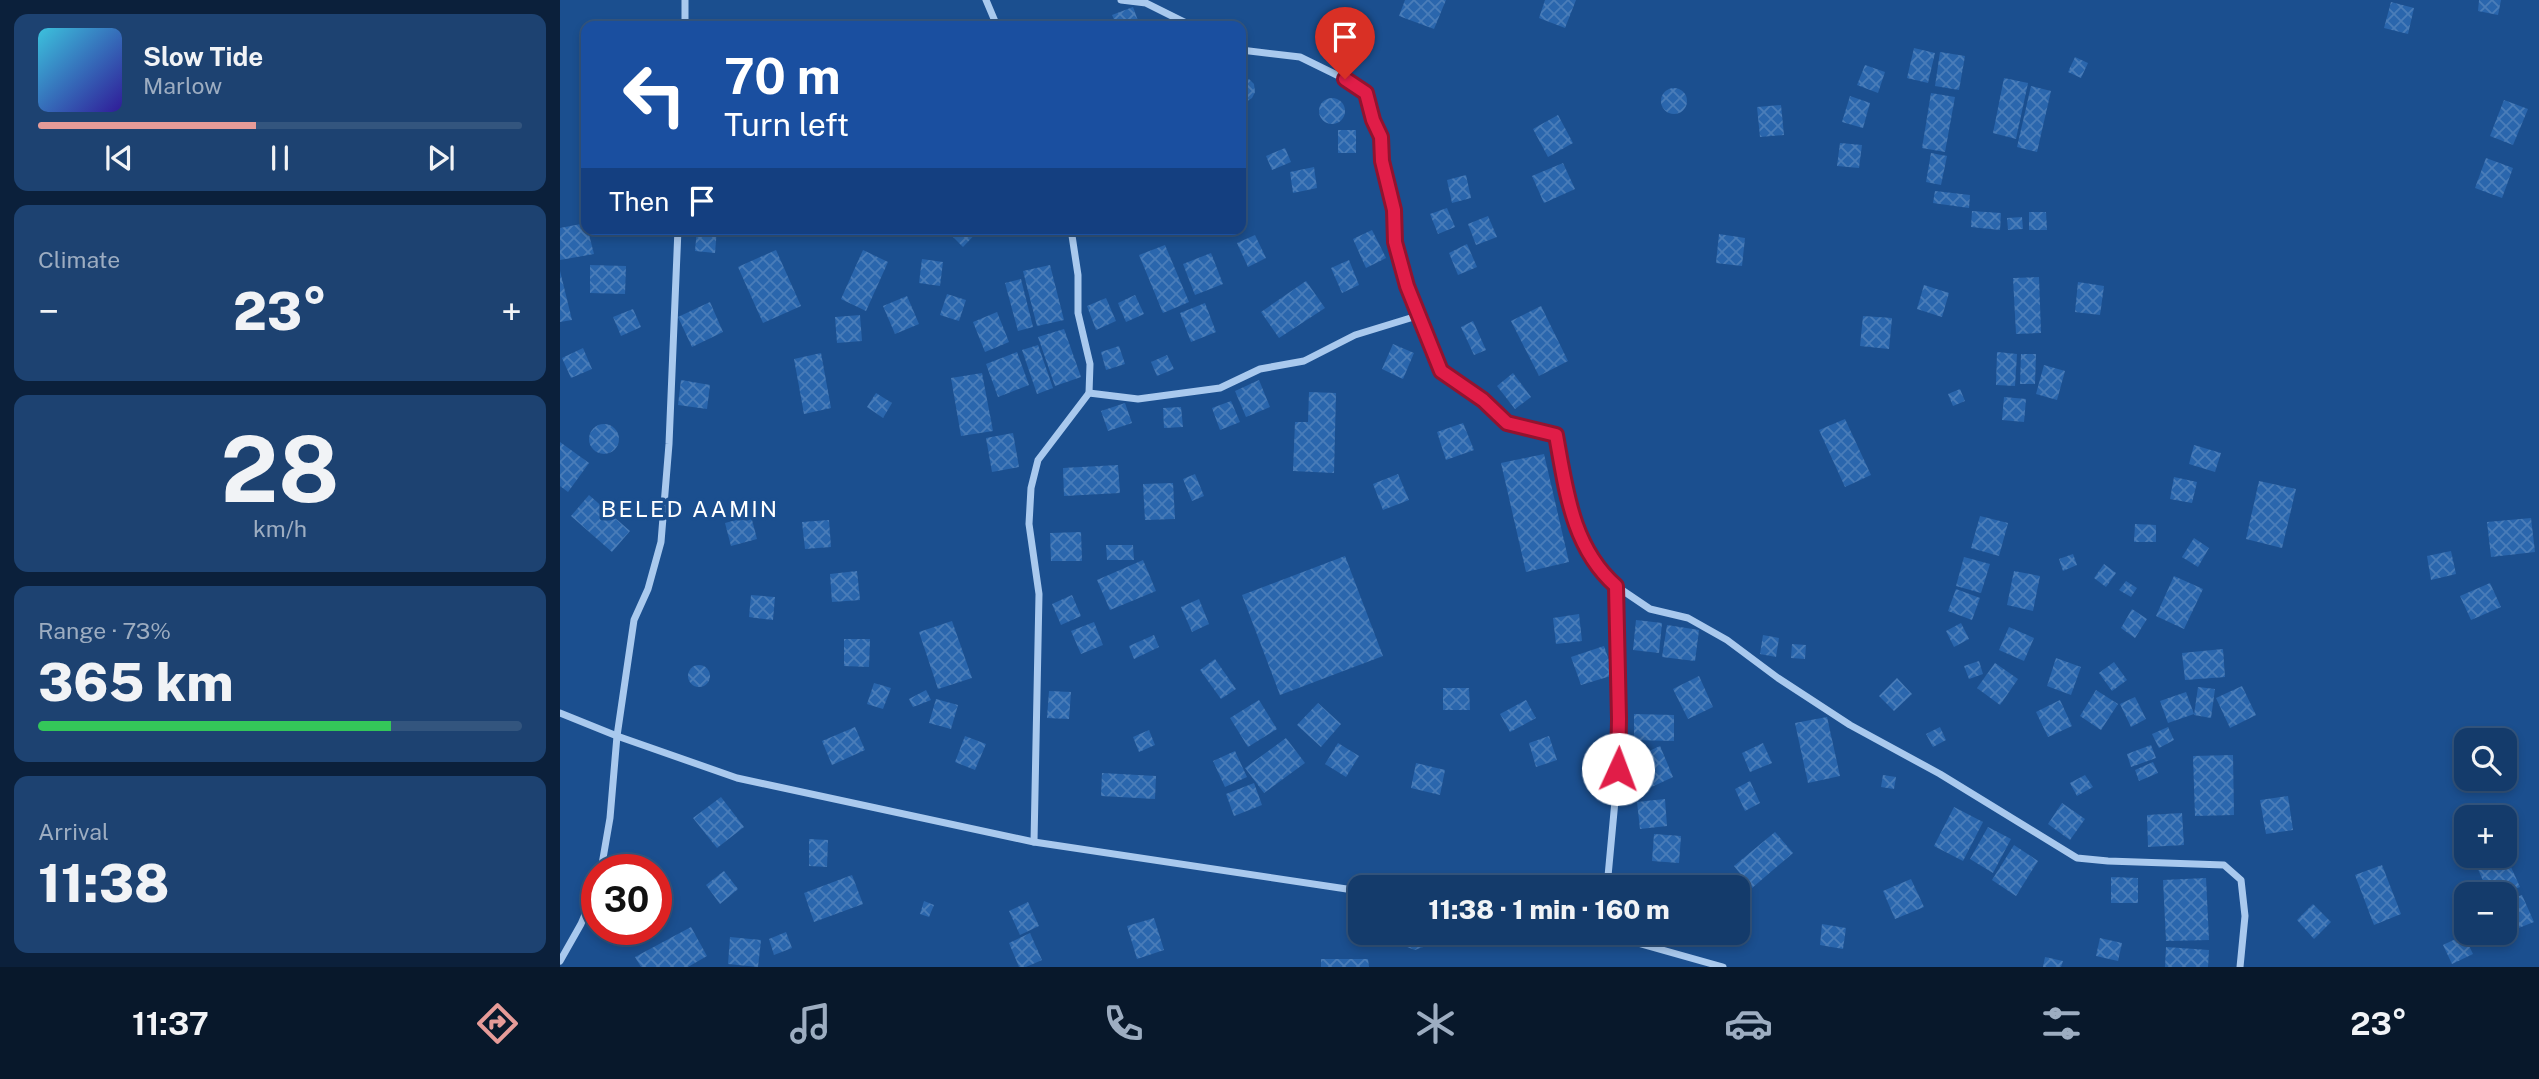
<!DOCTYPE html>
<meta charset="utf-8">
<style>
body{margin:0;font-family:"Public Sans",sans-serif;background:#1d4271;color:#f1f3f6;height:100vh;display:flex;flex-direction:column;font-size:26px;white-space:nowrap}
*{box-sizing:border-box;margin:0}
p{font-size:23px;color:#9dadc1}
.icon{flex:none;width:38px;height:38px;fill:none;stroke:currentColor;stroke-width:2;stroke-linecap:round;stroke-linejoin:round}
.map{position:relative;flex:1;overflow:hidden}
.drawer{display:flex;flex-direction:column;gap:14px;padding:14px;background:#0b203b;width:560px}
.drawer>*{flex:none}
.guide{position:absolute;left:21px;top:21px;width:665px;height:214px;border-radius:14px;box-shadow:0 4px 10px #0003,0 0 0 2px #33557e;background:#1a4fa0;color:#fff;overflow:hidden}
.fabs{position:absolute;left:1894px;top:728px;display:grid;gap:14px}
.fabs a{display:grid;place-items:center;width:63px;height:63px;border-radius:14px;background:#143b6b;box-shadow:0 4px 10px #0003,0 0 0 2px #33557e;font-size:35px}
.speed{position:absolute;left:21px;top:854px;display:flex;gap:14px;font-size:35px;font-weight:700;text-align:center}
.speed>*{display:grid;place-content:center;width:91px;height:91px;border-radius:50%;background:#143b6b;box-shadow:0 4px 10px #0003,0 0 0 2px #33557e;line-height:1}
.speed .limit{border:10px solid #d22;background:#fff;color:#111}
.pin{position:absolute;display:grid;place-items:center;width:60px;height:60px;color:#fff;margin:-72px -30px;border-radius:50% 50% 50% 0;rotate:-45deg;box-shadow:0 0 7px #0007}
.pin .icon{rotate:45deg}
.me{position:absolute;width:77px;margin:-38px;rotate:2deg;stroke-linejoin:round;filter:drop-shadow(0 0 5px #0008)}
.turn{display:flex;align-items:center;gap:24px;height:147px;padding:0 28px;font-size:32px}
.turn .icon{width:91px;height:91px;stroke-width:2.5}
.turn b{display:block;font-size:49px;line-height:60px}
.then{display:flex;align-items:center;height:66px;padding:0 28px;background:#0003;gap:14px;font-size:26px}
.big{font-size:52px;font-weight:800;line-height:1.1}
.drawer .tile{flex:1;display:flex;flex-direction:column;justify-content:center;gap:10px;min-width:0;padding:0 24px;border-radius:14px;background:#1d4271}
.drawer .dial{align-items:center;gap:0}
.dial b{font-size:91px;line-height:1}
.song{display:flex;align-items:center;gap:21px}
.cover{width:84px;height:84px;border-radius:10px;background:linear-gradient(135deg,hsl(190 70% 55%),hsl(250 70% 35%))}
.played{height:7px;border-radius:4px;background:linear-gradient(90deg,#e69b98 45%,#33557e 45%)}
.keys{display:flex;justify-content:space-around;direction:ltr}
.heat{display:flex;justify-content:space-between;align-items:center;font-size:38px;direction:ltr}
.charge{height:10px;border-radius:5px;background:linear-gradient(90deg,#34c759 73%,#33557e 0)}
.trip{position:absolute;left:788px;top:875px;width:402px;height:70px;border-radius:14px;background:#143b6b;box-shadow:0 4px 10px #0003,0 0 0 2px #33557e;font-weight:800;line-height:70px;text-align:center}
.menu{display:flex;height:112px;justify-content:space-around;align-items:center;background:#08182b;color:#9dadc1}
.menu .icon{width:49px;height:49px}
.menu .selected{color:#e69b98}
.menu b{font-size:32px;color:#f1f3f6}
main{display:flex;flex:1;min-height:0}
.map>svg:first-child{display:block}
.building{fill:url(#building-cross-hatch)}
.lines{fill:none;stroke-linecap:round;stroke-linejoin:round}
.minor{stroke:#a9c9ee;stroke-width:7}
.route-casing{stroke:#92132f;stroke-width:18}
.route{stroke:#e11d48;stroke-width:12}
.labels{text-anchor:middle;stroke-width:7;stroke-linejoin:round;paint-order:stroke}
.quarter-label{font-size:23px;letter-spacing:2px;fill:#fff;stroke:#1b4f8f}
</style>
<main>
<section class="drawer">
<div class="tile">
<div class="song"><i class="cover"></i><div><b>Slow Tide</b><p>Marlow</p></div></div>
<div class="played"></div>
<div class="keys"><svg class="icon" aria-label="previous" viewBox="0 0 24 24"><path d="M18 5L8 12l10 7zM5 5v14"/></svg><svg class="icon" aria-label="pause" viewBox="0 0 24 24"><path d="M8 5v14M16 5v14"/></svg><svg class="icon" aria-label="next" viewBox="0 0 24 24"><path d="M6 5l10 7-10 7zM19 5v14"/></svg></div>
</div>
<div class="tile"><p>Climate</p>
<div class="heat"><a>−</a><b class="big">23°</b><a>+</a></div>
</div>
<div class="tile dial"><b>28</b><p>km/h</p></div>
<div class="tile"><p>Range · 73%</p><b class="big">365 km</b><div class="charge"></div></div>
<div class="tile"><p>Arrival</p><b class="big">11:38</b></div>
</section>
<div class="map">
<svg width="1979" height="967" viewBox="0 0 1979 967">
<defs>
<pattern id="building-cross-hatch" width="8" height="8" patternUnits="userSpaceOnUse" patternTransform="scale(1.75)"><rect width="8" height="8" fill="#2a66ad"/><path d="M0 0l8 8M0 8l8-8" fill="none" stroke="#4a7db9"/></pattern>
</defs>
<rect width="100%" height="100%" fill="#1b4f8f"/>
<g class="building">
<polygon points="845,0 886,0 874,29 839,16"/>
<polygon points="985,0 1016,0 1005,28 979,18"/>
<polygon points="1919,0 1941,0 1938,15 1918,11"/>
<polygon points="1831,2 1854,8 1848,34 1824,28"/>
<polygon points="573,7 580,26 557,26 552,15"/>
<polygon points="1354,48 1375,53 1368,83 1347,78"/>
<polygon points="1380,52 1405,56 1399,90 1375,86"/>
<polygon points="1515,57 1528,63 1521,78 1508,72"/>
<polygon points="1305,65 1325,72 1318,93 1297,85"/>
<polygon points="1444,78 1468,83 1456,139 1433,133"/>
<polygon points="681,79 689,79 694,84 695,92 692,98 686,102 681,101"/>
<polygon points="1471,86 1491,91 1477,152 1457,147"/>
<circle cx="1114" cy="101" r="13"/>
<polygon points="1371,93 1395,97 1385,152 1362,148"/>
<polygon points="1290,96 1310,103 1303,128 1282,122"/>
<circle cx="772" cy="111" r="13"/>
<polygon points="1944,100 1968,109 1953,145 1930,136"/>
<polygon points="1221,105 1224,135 1200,137 1197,107"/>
<polygon points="998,115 1013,143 988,157 973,129"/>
<rect x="778" y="130" width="18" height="23"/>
<polygon points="1280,143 1302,145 1299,168 1277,166"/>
<polygon points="725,148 731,162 712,170 706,156"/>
<polygon points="1371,153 1387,156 1381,185 1366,182"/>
<polygon points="1926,158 1953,168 1942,198 1915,188"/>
<polygon points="1003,163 1015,189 984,203 972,176"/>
<polygon points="754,167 757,188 733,193 730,172"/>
<polygon points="906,175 911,198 892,203 887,180"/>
<polygon points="1375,191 1410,195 1409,208 1373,203"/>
<polygon points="887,208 895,227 878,234 870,214"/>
<polygon points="1412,211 1441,213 1440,230 1411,227"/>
<polygon points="1469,212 1486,212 1487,230 1469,230"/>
<polygon points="928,216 937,237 916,245 908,224"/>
<polygon points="1462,217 1463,229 1448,230 1447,218"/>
<polygon points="26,223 34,254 0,260 0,228"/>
<polygon points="137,229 157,229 155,253 135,251"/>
<polygon points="390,229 420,229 403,247 388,232"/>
<polygon points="812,230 826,258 806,268 793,239"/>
<polygon points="1159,234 1185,238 1182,266 1156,263"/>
<polygon points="695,235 706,258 688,267 677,243"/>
<polygon points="907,244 917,267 898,275 889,253"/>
<polygon points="605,245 629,302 603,313 579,255"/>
<polygon points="216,250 241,306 203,323 178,267"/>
<polygon points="303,250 328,262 306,311 281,299"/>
<polygon points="651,253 663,284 635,295 623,264"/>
<polygon points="362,259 383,262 380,286 359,283"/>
<polygon points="789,260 799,285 782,293 771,268"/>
<polygon points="30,265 66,266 65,294 30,293"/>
<polygon points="490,265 504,320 477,326 463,271"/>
<polygon points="0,271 12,320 0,322"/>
<polygon points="1479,277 1481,333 1456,334 1453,278"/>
<polygon points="461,279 473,327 458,331 445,283"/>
<polygon points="746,281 765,308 719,338 701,312"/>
<polygon points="1518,282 1544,286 1540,315 1515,312"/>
<polygon points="1364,285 1389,293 1382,317 1357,309"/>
<polygon points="387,294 406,300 399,321 380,315"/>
<polygon points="575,295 584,314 566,322 558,303"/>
<polygon points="347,296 359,324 335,334 323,306"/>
<polygon points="546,298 556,321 536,330 527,306"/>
<polygon points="150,302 163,332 132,347 118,317"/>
<polygon points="645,303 656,332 631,342 620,313"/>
<polygon points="981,306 1008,361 979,376 951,321"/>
<polygon points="73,309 81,327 61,336 53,317"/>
<polygon points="437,312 449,342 425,352 413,322"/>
<polygon points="300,315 302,341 277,343 275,317"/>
<polygon points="1303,316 1332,318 1329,349 1300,346"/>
<polygon points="913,321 926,350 914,355 901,327"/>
<polygon points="504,329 521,377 495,386 478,337"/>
<polygon points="833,344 854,353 843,379 822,369"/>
<polygon points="478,345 493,388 477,394 462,350"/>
<polygon points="559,346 565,364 546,370 541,352"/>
<polygon points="23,348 32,369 11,378 2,358"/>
<polygon points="457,352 469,385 438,397 426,364"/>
<polygon points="1437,352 1457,354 1455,386 1436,385"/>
<polygon points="261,353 271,408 244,414 234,359"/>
<polygon points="1461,354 1476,354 1475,384 1460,384"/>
<polygon points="607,355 614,369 597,376 591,362"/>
<polygon points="1484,365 1505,371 1497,400 1476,394"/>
<polygon points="422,373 433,431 401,436 391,378"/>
<polygon points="953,373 971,397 955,409 937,386"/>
<polygon points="121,380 150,385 147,409 118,405"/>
<polygon points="699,380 710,407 686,417 675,391"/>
<polygon points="1400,389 1405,401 1393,406 1388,394"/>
<polygon points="749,392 776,393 774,473 733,471 735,422 748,422"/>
<polygon points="316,393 332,403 323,418 307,407"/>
<polygon points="1444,397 1466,399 1464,422 1442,420"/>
<polygon points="671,401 680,422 660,430 652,408"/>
<polygon points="565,403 572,423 548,431 541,411"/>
<polygon points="621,407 623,427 604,428 603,408"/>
<polygon points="1285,419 1311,475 1285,487 1259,430"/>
<polygon points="903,423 914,450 886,460 877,432"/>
<circle cx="44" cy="439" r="15"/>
<polygon points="453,433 459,467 432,472 426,438"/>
<polygon points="0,442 29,463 8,492 0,486"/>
<polygon points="1634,445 1661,453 1655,472 1629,464"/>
<polygon points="984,454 1009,562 966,572 941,463"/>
<polygon points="558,465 560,493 504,496 503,468"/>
<polygon points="635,474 644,496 632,501 623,479"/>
<polygon points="838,474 849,500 823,510 813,484"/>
<polygon points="1614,477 1637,482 1632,503 1610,499"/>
<polygon points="1699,481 1736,489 1722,548 1686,539"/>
<polygon points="613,483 615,519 585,520 583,484"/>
<polygon points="29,495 70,531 52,552 11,516"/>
<polygon points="191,516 197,539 171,546 165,523"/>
<polygon points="1420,516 1448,523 1439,556 1411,548"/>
<polygon points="1971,518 1975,552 1931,557 1927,522"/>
<polygon points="269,520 271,547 245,549 242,522"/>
<polygon points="1575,524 1596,525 1596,542 1574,542"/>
<polygon points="521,532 522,561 491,561 490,533"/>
<polygon points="1634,538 1649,548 1638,567 1622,557"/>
<polygon points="546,545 573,545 574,560 547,560"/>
<polygon points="1891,551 1896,574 1871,580 1867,556"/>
<polygon points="1513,554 1517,565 1503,571 1499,559"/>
<polygon points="785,556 823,656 720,695 682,595"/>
<polygon points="1404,557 1430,564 1421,593 1396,586"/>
<polygon points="583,560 596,591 550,610 537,580"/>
<polygon points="1544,564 1556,573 1546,587 1534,578"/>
<polygon points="297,571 300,600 272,602 270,574"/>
<polygon points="1454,571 1480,576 1473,611 1447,605"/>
<polygon points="1614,576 1643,589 1624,629 1596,616"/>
<polygon points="1566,581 1577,588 1571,597 1559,590"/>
<polygon points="1930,583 1941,607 1911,620 1900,596"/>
<polygon points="1396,589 1420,598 1412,620 1388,611"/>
<polygon points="191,595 215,597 213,620 189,617"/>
<polygon points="512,595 521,616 501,625 492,604"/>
<polygon points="639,599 649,624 632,632 621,607"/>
<polygon points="1572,609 1587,619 1575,638 1561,628"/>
<polygon points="1019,614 1022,641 996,644 993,618"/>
<polygon points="1076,620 1102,623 1099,653 1073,650"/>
<polygon points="392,621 412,678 378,689 359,632"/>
<polygon points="534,622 543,645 521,654 511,631"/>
<polygon points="1401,623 1409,639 1394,647 1386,631"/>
<polygon points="1107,625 1139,630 1135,661 1102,657"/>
<polygon points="1449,627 1474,638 1464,661 1439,650"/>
<polygon points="594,635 599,647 574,659 569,646"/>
<polygon points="1203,635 1219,638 1216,657 1200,654"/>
<polygon points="284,639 310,639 309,667 284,666"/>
<polygon points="1232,644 1246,645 1245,659 1231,658"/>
<polygon points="1044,646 1054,675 1021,685 1011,657"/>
<polygon points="1663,649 1665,677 1625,680 1622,653"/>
<polygon points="1496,658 1521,667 1511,695 1487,686"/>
<polygon points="655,659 676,689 661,699 640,670"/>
<polygon points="1419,661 1423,674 1409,679 1404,666"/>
<polygon points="1554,662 1567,680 1552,691 1539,673"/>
<polygon points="1435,663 1458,679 1440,705 1417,688"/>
<circle cx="139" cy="676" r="11"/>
<polygon points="1139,676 1153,707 1128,719 1113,689"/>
<polygon points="1337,678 1352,694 1334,711 1319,696"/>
<polygon points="314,683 331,688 323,709 307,704"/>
<polygon points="1682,686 1696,715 1670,728 1656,698"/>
<polygon points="1638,687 1655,689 1651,718 1634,715"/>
<polygon points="883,688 909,688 910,710 883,710"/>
<polygon points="366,690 371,700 353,707 349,699"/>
<polygon points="1536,690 1558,704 1541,730 1520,716"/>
<polygon points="489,691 511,692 509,719 487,718"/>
<polygon points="1626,692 1634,714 1608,723 1600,701"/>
<polygon points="1575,697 1586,719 1571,727 1560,704"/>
<polygon points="376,699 398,705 391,729 369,723"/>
<polygon points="699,700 717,729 688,747 670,718"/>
<polygon points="966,700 976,718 950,732 940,714"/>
<polygon points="1500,700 1512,726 1488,737 1476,712"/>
<polygon points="758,703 781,724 761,747 737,725"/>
<polygon points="1074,714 1114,715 1114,741 1074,740"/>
<polygon points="1267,717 1280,776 1248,783 1235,723"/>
<polygon points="295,727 305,750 272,765 262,741"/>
<polygon points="1380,727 1386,740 1373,747 1366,734"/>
<polygon points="1608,727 1614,740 1599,748 1592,734"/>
<polygon points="589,730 595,745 579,752 573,737"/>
<polygon points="405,736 426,744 415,770 395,762"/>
<polygon points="989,736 997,760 976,767 969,743"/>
<polygon points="726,738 745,763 704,793 685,768"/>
<polygon points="778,743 799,756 786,777 765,764"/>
<polygon points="1203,743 1212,763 1190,772 1182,753"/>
<polygon points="1591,745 1596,758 1571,767 1567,754"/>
<polygon points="1100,746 1113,777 1081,792 1067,761"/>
<polygon points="675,751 687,777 665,787 653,761"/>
<polygon points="1673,755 1674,815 1635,816 1633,756"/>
<polygon points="1593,762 1598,773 1579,781 1575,770"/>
<polygon points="856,763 885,770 880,795 851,788"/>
<polygon points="542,773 596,776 595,799 541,796"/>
<polygon points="1323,775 1336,777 1334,789 1321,787"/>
<polygon points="1525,775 1533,787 1517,796 1510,783"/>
<polygon points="1190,781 1200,803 1185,811 1175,789"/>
<polygon points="694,783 702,805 674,816 666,794"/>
<polygon points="1728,796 1733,830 1706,834 1700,800"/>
<polygon points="161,797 184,827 157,848 133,818"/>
<polygon points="1105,799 1107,826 1080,829 1077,802"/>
<polygon points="1502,803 1525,819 1510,840 1488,824"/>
<polygon points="1394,807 1423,822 1403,861 1374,846"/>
<polygon points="1622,813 1624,845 1588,847 1587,815"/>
<polygon points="1428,827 1451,839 1433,873 1410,859"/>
<polygon points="1215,832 1233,853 1192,888 1174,866"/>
<polygon points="1094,834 1121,836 1119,863 1092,861"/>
<polygon points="249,839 268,840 267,867 249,866"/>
<polygon points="1454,845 1478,861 1456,896 1432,880"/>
<polygon points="1912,856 1946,856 1960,887 1943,894 1929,894"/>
<polygon points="1822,865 1841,914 1814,925 1795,875"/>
<polygon points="164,871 178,889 160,904 146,885"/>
<polygon points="292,875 303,904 254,922 244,893"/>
<polygon points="1164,877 1169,887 1150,887 1149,884"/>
<polygon points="1551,877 1578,878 1578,903 1551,903"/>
<polygon points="1646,878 1649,940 1606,941 1603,880"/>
<polygon points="1351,879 1364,907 1335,919 1323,891"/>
<polygon points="1962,895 1974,922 1938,936 1936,933 1944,933 1944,902"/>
<polygon points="364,901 374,905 369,917 360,914"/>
<polygon points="468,902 479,926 460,935 449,911"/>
<polygon points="1753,904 1771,922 1754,939 1737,920"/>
<polygon points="594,918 604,950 577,959 567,926"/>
<polygon points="1262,924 1286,928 1283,949 1260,945"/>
<polygon points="131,927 147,956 128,967 81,967 75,957"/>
<polygon points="226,932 232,948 214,955 209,939"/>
<polygon points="470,933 482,960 466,967 459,967 449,943"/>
<polygon points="843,933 868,933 868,941 863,947 855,950 847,947 843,940"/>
<polygon points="1904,935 1913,954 1892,964 1883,945"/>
<polygon points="170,937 201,940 198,967 168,964"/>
<polygon points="1540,938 1562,943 1558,961 1536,956"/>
<polygon points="1606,947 1649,950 1648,967 1605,967"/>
<polygon points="1485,957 1503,961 1501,967 1483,967"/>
<polygon points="761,959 808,959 809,967 761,967"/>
</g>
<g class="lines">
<g class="minor">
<polyline points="426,0 437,26"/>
<polyline points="561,0 586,3 632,26"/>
<polyline points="125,26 125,0"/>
<path d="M681,50L740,57L785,79L806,93L813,120L821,137L822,161L834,210L835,242L847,286L881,371L923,400L947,423L996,435C1006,490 1012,547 1056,586"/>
<polyline points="529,393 578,399 660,388 700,369 744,361 795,335 857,316"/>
<polyline points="0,713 57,736 177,778 474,842 800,891"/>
<polyline points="474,842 479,594 469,524 471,488 478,460 529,393 530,364 518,313 518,275 511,229"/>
<polyline points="41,870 50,818 57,736 74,620 88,589 101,542 109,444 118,229"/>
<polyline points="1047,887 1060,747 1056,586 1090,609 1128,618 1167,640 1218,678 1290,725 1380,774 1517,858 1548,861 1664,865 1681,880 1685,916 1680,967"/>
<polyline points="1042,933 1163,967"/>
<polyline points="0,961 21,924 37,886"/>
</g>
</g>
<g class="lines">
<defs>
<path id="route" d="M785,79L806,93L813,120L821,137L822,161L834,210L835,242L847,286L881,371L923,400L947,423L996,435C1006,490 1012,547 1056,586L1059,719L1058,769"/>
</defs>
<use href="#route" class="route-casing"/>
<use href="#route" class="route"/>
</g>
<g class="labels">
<g class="quarter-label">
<text x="130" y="517">BELED AAMIN</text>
</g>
</g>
</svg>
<div class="fabs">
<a><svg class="icon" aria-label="search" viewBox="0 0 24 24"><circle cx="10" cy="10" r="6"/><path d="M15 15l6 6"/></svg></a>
<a>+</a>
<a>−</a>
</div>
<div class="speed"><div class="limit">30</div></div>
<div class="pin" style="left:785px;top:79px;background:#d93025"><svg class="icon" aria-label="arrive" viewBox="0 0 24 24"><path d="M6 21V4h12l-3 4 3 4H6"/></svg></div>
<svg class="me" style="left:1058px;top:769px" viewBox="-20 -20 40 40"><circle r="19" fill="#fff"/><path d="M0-13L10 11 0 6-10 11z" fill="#e11d48"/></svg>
<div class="trip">11:38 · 1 min · 160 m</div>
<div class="guide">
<div class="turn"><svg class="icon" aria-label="left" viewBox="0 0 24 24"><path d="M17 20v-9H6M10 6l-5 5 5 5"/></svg><div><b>70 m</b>Turn left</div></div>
<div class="then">Then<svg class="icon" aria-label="arrive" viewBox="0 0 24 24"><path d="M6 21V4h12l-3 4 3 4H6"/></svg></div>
</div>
</div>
</main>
<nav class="menu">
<b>11:37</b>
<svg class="icon selected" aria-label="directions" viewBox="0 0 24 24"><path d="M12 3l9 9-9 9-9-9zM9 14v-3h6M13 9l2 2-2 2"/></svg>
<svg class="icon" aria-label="music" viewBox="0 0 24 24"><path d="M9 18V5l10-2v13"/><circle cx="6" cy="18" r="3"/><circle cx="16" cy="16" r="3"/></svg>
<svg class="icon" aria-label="phone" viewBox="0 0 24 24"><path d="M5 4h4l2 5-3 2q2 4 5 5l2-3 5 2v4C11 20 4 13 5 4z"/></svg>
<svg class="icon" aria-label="climate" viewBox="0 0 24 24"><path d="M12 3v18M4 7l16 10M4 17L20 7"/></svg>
<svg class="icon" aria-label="car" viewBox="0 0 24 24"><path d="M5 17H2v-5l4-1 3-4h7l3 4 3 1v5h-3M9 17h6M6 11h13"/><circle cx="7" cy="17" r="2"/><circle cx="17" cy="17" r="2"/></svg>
<svg class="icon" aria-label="filters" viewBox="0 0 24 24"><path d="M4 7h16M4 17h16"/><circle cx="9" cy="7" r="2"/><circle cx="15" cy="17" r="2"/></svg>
<b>23°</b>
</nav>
